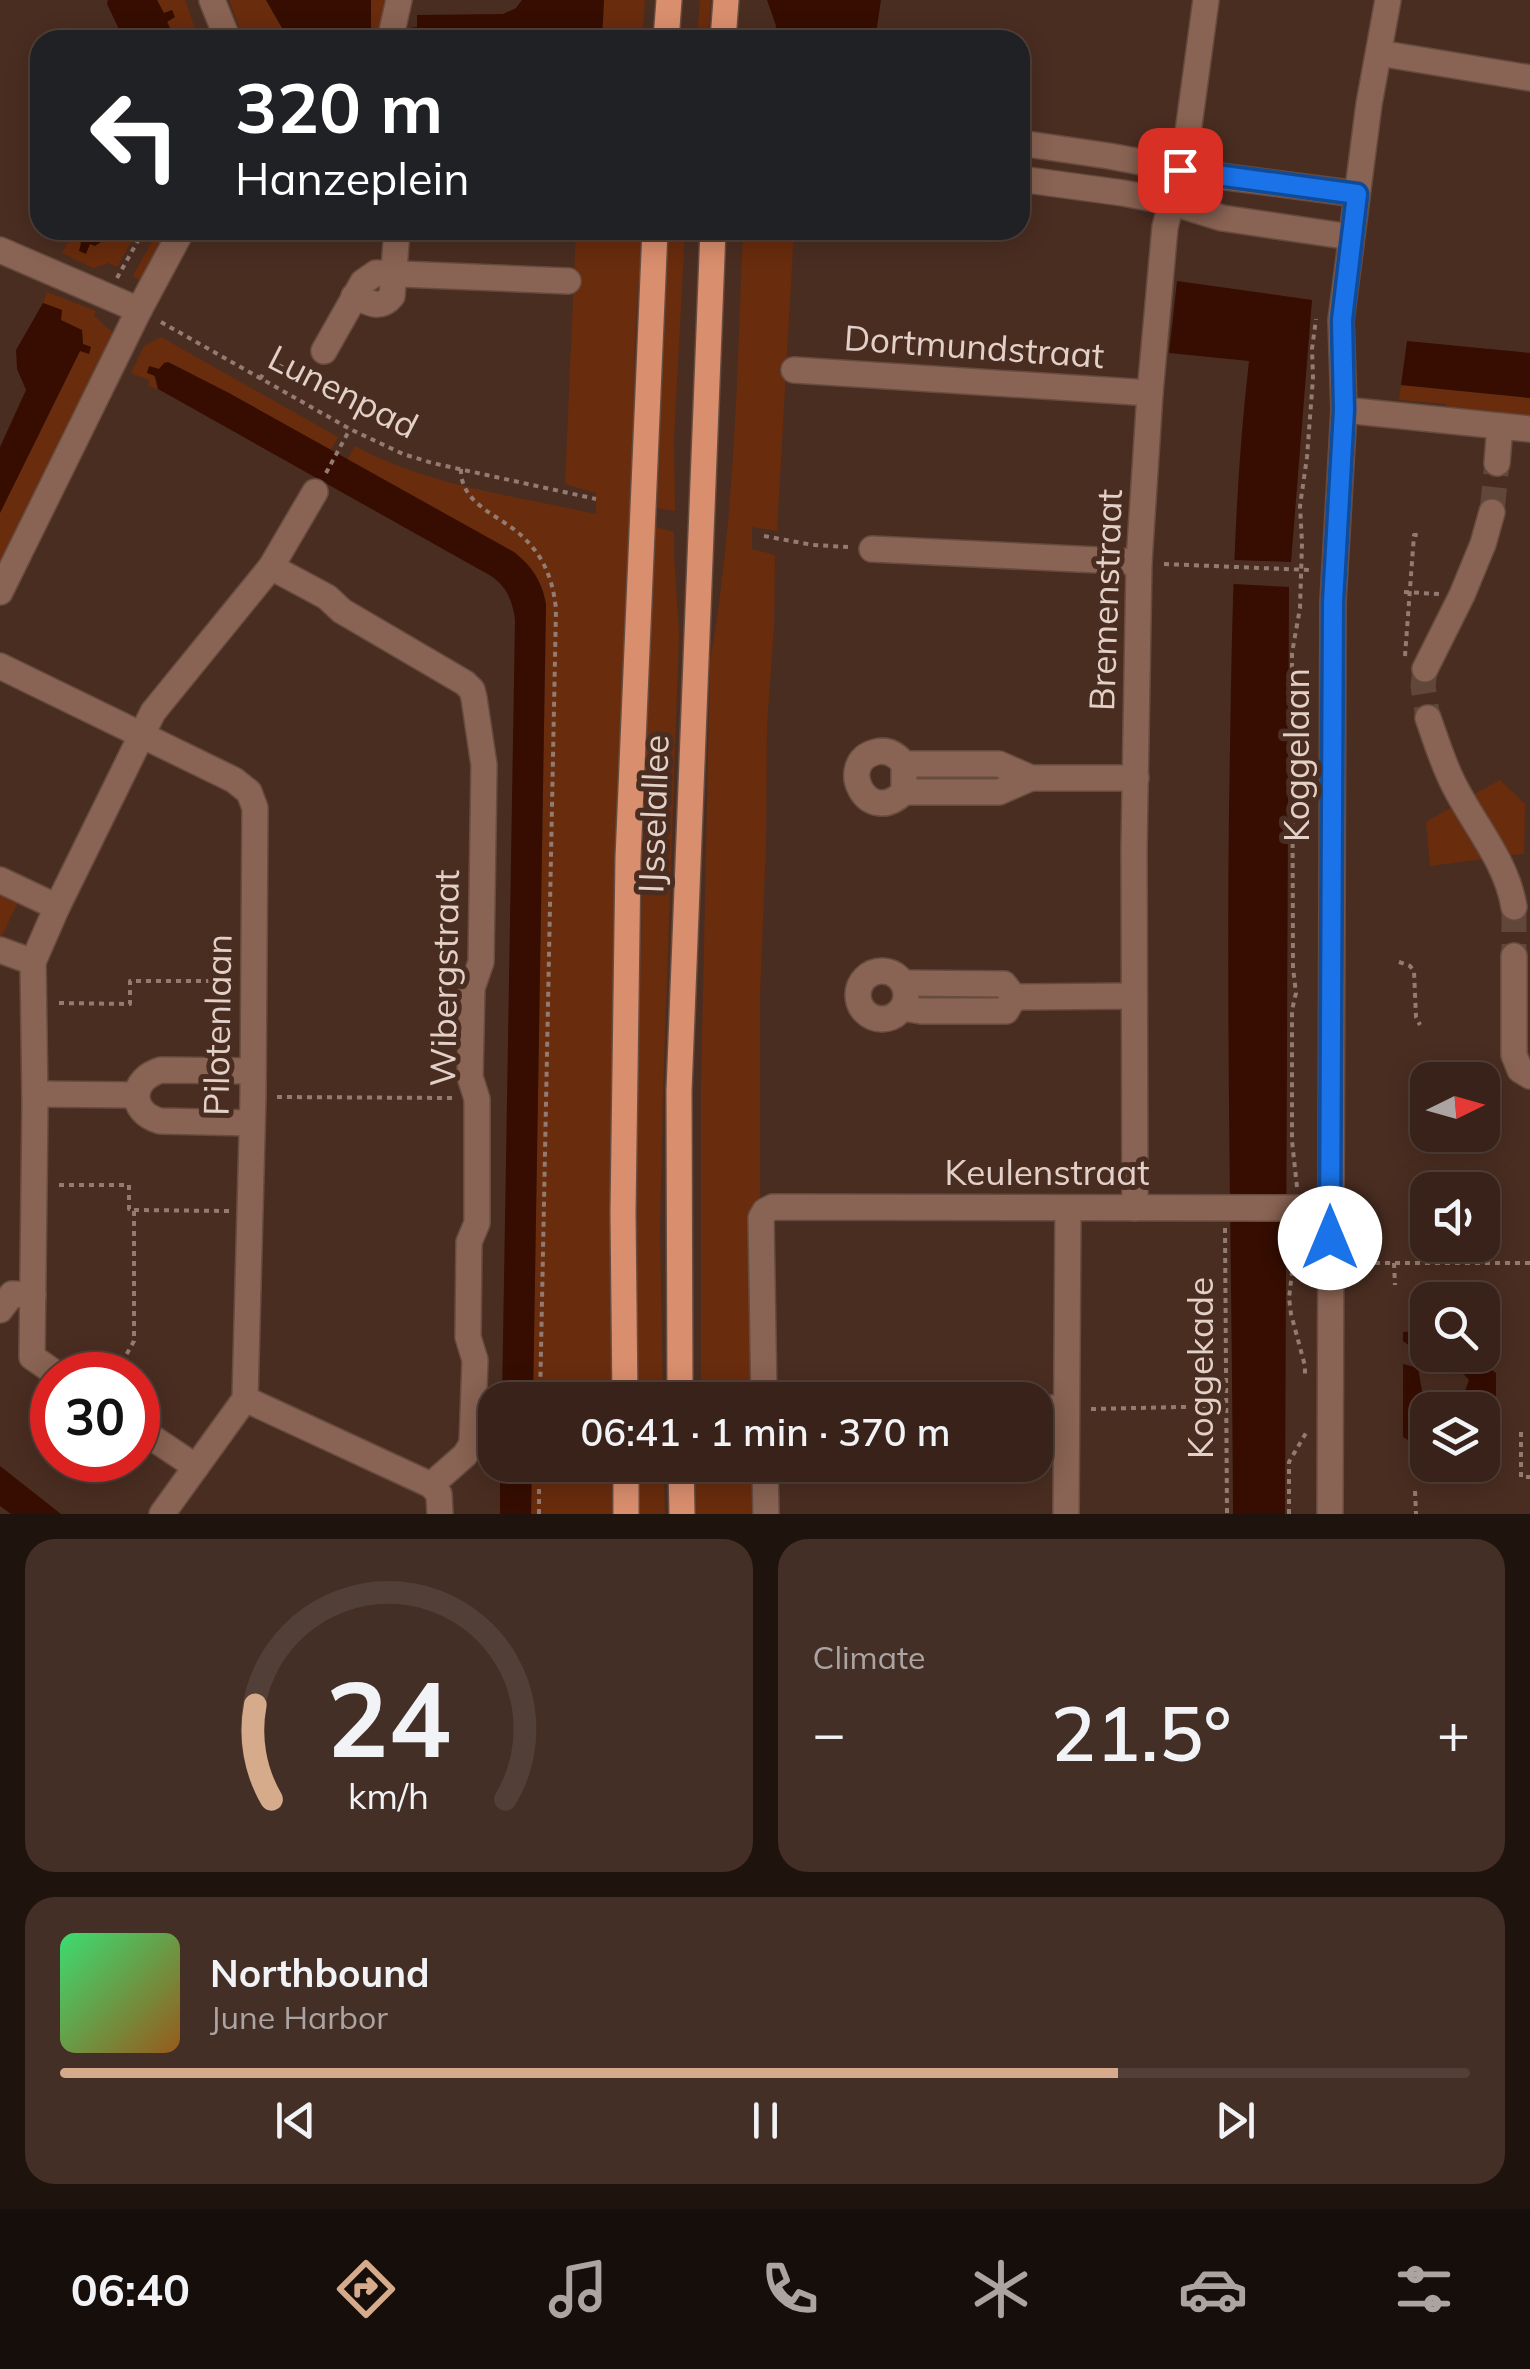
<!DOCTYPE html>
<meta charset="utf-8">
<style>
body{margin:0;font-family:Mulish,sans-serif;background:#432f26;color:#f1f3f6;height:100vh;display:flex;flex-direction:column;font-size:38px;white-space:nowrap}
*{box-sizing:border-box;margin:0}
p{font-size:32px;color:#aba4a2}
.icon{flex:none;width:55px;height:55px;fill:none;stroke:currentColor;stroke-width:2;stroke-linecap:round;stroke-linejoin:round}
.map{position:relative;height:1514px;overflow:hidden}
.sheet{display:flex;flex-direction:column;gap:25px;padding:25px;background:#1f130e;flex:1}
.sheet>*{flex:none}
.hud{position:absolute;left:30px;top:30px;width:1000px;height:210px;border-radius:30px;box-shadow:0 5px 25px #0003,0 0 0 2px #523f38;background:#202124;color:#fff;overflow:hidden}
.needle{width:65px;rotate:85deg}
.tools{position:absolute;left:1410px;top:1062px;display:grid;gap:20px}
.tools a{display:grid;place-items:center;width:90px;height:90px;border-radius:20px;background:#382219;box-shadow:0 5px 25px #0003,0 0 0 2px #523f38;font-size:50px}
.speed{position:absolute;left:30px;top:1352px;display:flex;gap:20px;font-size:50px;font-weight:700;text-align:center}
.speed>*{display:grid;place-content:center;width:130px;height:130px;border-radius:50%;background:#382219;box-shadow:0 5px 25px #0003,0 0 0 2px #523f38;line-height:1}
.speed .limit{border:15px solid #d22;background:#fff;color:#111}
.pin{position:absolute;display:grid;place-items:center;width:85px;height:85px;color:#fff;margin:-42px;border-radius:20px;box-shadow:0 5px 15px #0006}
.me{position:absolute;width:110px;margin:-55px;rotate:0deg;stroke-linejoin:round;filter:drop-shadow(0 0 8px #0008)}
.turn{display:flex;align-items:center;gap:35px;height:210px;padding:0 40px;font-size:45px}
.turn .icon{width:130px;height:130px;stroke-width:2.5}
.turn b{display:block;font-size:70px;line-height:85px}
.big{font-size:75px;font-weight:600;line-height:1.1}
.sheet .tile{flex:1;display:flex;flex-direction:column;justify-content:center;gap:15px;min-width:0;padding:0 35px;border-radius:30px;background:#432f26}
.sheet .dial{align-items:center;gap:0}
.dial svg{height:260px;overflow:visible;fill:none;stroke:#523f38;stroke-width:7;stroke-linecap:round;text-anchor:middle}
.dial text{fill:#f1f3f6;stroke:none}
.song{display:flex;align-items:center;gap:30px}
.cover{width:120px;height:120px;border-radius:15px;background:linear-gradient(135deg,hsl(140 70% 55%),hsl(30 70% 35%))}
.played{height:10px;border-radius:5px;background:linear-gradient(90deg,#d6ab8b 75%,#523f38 75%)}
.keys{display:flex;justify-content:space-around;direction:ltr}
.heat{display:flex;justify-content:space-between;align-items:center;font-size:55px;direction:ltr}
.sheet .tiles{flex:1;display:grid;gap:25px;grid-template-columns:1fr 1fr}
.tile:last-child{grid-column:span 2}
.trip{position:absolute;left:478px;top:1382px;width:575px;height:100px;border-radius:30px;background:#382219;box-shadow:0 5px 25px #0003,0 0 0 2px #523f38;font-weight:600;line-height:100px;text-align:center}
.tab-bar{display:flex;height:160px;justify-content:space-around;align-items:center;background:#160e0a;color:#aba4a2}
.tab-bar .icon{width:70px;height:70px}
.tab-bar .selected{color:#d6ab8b}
.tab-bar b{font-size:45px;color:#f1f3f6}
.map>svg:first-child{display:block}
.green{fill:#692c0d}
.water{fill:#360d00}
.pier{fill:#4a2d21}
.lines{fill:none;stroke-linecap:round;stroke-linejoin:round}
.minor-tunnel{stroke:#61463a;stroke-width:25;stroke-dasharray:25 12;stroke-linecap:butt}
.minor-casing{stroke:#664b3f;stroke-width:28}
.major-casing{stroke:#664b3f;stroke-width:28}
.path{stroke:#937b71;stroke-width:4;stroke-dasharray:5 5;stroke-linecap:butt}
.minor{stroke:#896353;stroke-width:25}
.major{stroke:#d98e6d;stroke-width:25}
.route-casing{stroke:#114b97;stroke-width:25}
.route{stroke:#1a73e8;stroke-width:18}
.labels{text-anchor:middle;stroke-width:10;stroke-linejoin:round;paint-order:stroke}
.street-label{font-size:35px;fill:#e3d1c9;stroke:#4a2d21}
</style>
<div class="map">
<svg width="1530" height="1514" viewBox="0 0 1530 1514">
<rect width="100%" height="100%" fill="#4a2d21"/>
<g class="green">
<polygon points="157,0 185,0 199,40 176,40 167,21 172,10 164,14"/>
<polygon points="229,0 266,0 282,28 298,40 244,40"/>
<polygon points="371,0 394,0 388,40 371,40 371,37 377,36 376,30 371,29"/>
<polygon points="604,0 645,0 642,40 602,40"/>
<polygon points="700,0 711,0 708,39 697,38"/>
<polygon points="109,230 138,230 117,267 109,263 93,268 62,253 73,233 81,243 101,242"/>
<path d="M576,230H642L635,338L613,1400H533L546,604L543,590L514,553L347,460L355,446C429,486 516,496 596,514V493L565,484Z"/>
<polygon points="669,230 685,230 674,439 675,511 657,508"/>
<path d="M743,230H794L777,531L752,527V549L775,555L774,626L767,725L766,845L760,994V1400H701V1087L710,662C735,519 737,375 743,230Z"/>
<polygon points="155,236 163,241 141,281 133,276"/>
<path d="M47,292L96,311L94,316C102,321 104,327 113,332L0,565V513L80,351L91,347L83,344L82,330L60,320L62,310L43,303Z"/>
<polygon points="161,337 338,437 331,450 173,364 168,362 159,369 150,366 158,389 148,385 149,380 131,373 144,346"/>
<polygon points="1401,385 1530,398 1530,418 1447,410 1446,404 1399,400"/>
<polygon points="656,527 674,532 674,556 679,634 663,1094 660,1227 663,1400 636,1400 637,1097 649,638"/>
<polygon points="1500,780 1525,804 1524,854 1501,856 1467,798"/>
<polygon points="1457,804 1490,858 1430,866 1426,822"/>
<polygon points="0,893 18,902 0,940"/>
<polygon points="532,1465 614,1465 615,1514 531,1514"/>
<polygon points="638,1465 664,1465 665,1514 640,1514"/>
<polygon points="697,1465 761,1465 762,1514 692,1514"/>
</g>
<g class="water">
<polygon points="108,0 157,0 164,13 172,10 175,17 167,22 176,40 124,40 107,4"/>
<polygon points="266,0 371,0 371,29 377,29 377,37 371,37 371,40 298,40 282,28"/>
<polygon points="522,0 604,0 602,40 417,40 417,36 411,36 410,28 417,27 417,15 503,14 516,8"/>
<polygon points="767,0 881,0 875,40 774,40 776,26"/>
<polygon points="75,230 109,230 101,242 95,246 90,244 86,254 79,251 81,243 73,233"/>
<path d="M1177,281L1312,300L1289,587L1285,1514H1233C1232,1258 1225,1003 1230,748C1232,618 1234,490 1249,361L1169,353Z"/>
<polygon points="43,303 62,310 61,320 82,330 83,344 91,347 89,354 80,351 0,513 0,447 26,390 17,369 16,350"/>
<polygon points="1407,341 1530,353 1530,398 1401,385"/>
<path d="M168,362L229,393L514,552C533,567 542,582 546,604L533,1400H502L515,619C512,600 507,587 491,576L158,389L155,376L147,373L149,366L159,369L164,363Z"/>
<polygon points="1427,1331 1428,1355 1448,1355 1432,1362 1403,1341 1403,1332"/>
<polygon points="1465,1355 1471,1355 1496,1373 1496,1421 1483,1427 1482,1410 1467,1410 1461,1402 1469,1380 1457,1367"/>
<polygon points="1403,1364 1418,1368 1422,1391 1429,1395 1408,1440 1403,1437"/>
<polygon points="500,1465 532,1465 531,1514 500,1514"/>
<polygon points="0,1466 61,1514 11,1514 0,1506"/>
</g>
<polygon class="pier" points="1234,560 1291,562 1290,587 1233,584"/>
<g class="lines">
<g class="minor-tunnel">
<polyline points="1492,512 1497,463"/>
<polyline points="1425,669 1423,686 1428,718"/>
<polyline points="1514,907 1514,956"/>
</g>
<defs>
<g id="minor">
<polyline points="212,0 228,40"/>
<polyline points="394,40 392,31 399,0"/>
<polyline points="1379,53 1530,78"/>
<polyline points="1020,143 1109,156 1211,175 1357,194"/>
<polyline points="1020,179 1123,193 1170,202 1222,218 1351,237"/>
<polyline points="0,250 139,310"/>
<path d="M354,296C368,302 380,311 392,296L397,230"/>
<polyline points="324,351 363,282 376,273 568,281"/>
<polyline points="794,370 1150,393"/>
<polyline points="1344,410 1530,429"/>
<polyline points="1497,463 1500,426"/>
<polyline points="872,549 1139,562"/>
<polyline points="271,567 327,597 342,611 465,683 472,690 474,698 484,765 481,962 472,988 470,1077 477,1099 477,1223 469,1242 468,1337 475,1360 472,1444 465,1455 431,1485"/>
<polyline points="0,592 139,310 182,230"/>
<polyline points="0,666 234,780 249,792 255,808 253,1097 245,1399 162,1514"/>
<polyline points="1425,669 1462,595 1483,544 1492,512"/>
<path d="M1428,718C1436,740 1443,764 1454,785C1474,825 1507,862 1514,907"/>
<path d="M904,764V792C867,829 835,762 876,752C888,749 897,755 904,764H999L1031,778H1136"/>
<polyline points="904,792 999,792 1031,778"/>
<polyline points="0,880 57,907"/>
<polyline points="0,950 33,962"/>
<polyline points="1514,956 1514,1055 1520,1070 1530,1076"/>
<circle cx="882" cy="995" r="24"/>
<polyline points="903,983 1004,984 1014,997 1134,996"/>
<polyline points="903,1008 921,1011 1006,1011 1014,997"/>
<polyline points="35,1094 136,1095"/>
<path d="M251,1123L160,1121C128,1112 130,1079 161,1070L253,1071"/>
<polyline points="1135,1208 1134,849 1139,562 1150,393 1165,227 1186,147 1206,0"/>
<polyline points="0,1310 12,1294 33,1295"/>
<polyline points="58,1375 32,1357 35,1104 33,962 57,907 153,712 271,567 315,492"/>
<polyline points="245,1399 431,1485 439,1494 440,1514"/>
<polyline points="764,1400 761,1218 765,1211 773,1207 1330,1208"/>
<polyline points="1035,1408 1066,1408"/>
<polyline points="138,1428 196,1467"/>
<polyline points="765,1465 766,1514"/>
<polyline points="1066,1514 1068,1209"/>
<polyline points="1330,1514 1333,602 1344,410 1341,320 1369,104 1388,0"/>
</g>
<g id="major">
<polyline points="666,40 669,0"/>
<polyline points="723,40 726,0"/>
<polyline points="625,1400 623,1213 628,858 655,230"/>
<polyline points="680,1400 679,1091 713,230"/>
<polyline points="626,1465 626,1514"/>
<polyline points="681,1465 682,1514"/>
</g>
</defs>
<use href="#minor" class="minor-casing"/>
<use href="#major" class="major-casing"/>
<g class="path">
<polyline points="214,231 215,230"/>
<polyline points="117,278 144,230"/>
<polyline points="161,322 350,429 403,454 432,463 596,499"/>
<polyline points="260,379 271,361 297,375 308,375 311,372"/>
<path d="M461,469C460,505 502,516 523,537C545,558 553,581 556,609L540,1400"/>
<polyline points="326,473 350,429"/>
<polyline points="764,536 813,545 848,547"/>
<polyline points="1164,564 1309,570"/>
<polyline points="1404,592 1439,594"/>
<polyline points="1405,656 1414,535 1419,535"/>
<polyline points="1399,962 1410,966 1414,971 1416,1017 1420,1025"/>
<polyline points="59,1003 130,1004 130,981 231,981"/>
<polyline points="277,1097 452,1098"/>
<polyline points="59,1185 129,1185 129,1209 134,1210 134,1341 115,1375"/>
<polyline points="1297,1187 1292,1141 1292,1010 1296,993 1293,968 1292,653 1300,608 1302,543 1300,506 1307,457 1313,378 1312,349 1316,319"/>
<polyline points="134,1210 229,1211"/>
<polyline points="1225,1228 1227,1514"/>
<polyline points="1297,1231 1289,1298 1291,1314 1305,1366 1305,1374"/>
<polyline points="1355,1263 1530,1263"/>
<polyline points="1394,1263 1395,1285"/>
<polyline points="1091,1409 1226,1406"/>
<polyline points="1521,1432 1521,1477 1530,1477"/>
<polyline points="1415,1491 1416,1514"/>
<polyline points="539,1514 539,1465"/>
<polyline points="1289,1514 1289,1462 1306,1433"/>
</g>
<use href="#minor" class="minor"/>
<use href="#major" class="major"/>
</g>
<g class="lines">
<defs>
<polyline id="route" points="1180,170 1357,194 1342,320 1344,410 1333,602 1330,1238"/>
</defs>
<use href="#route" class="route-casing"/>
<use href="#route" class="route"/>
</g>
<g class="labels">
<g class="street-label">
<text transform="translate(974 347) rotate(4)" y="12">Dortmundstraat</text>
<text transform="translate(343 392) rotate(27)" y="12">Lunenpad</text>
<text transform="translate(1106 600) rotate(-88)" y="12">Bremenstraat</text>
<text transform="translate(1297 755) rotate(-90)" y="12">Koggelaan</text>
<text transform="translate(654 814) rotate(-88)" y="12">IJsselallee</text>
<text transform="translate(445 978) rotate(-89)" y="12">Wibergstraat</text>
<text transform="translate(218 1025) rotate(-89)" y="12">Pilotenlaan</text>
<text x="1047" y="1185">Keulenstraat</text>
<text transform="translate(1201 1368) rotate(-90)" y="12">Koggekade</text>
</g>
</g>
</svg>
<div class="tools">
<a><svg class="needle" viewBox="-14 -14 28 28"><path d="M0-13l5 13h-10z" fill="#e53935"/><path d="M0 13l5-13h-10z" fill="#aba4a2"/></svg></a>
<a><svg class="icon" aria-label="sound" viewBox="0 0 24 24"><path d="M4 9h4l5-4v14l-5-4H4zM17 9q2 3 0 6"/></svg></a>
<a><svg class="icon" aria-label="search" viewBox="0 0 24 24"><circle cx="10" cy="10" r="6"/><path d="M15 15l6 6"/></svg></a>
<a><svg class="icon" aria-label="layers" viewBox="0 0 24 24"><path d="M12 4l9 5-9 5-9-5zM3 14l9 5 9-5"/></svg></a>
</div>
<div class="speed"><div class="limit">30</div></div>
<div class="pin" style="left:1180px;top:170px;background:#d93025"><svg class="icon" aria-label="arrive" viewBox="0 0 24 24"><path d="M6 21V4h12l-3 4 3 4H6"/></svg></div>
<svg class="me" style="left:1330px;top:1238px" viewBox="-20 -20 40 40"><circle r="19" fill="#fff"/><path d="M0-13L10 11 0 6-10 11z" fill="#1a73e8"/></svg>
<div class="trip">06:41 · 1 min · 370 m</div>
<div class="hud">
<div class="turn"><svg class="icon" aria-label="left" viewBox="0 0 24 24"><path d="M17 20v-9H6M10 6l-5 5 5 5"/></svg><div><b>320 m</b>Hanzeplein</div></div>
</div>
</div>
<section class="sheet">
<div class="tiles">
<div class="tile dial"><svg viewBox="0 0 100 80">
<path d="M14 69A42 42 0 1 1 86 69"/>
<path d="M14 69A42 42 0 0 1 9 40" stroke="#d6ab8b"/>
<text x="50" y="56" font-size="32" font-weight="700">24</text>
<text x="50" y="72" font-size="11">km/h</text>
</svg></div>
<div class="tile"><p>Climate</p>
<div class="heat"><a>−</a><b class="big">21.5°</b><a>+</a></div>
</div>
<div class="tile">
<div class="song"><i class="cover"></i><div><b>Northbound</b><p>June Harbor</p></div></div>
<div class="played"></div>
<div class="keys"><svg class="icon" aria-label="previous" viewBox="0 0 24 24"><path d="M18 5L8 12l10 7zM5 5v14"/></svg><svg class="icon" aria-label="pause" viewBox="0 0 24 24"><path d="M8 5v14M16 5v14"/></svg><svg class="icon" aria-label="next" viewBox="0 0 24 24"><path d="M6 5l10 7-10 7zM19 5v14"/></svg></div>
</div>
</div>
</section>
<nav class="tab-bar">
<b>06:40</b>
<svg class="icon selected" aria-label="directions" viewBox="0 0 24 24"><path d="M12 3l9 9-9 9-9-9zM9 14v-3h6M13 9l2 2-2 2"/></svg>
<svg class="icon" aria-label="music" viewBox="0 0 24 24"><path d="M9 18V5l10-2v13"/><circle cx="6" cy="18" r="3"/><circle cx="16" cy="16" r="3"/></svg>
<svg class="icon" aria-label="phone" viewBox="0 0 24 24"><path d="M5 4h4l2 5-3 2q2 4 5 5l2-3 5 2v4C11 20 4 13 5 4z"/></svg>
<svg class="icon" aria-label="climate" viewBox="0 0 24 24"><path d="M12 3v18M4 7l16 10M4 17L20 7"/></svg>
<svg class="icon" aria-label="car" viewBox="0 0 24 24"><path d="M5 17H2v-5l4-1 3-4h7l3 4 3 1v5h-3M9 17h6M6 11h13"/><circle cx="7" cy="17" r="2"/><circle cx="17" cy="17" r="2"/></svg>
<svg class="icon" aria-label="filters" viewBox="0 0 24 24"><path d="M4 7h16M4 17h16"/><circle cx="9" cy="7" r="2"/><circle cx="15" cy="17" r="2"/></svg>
</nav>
